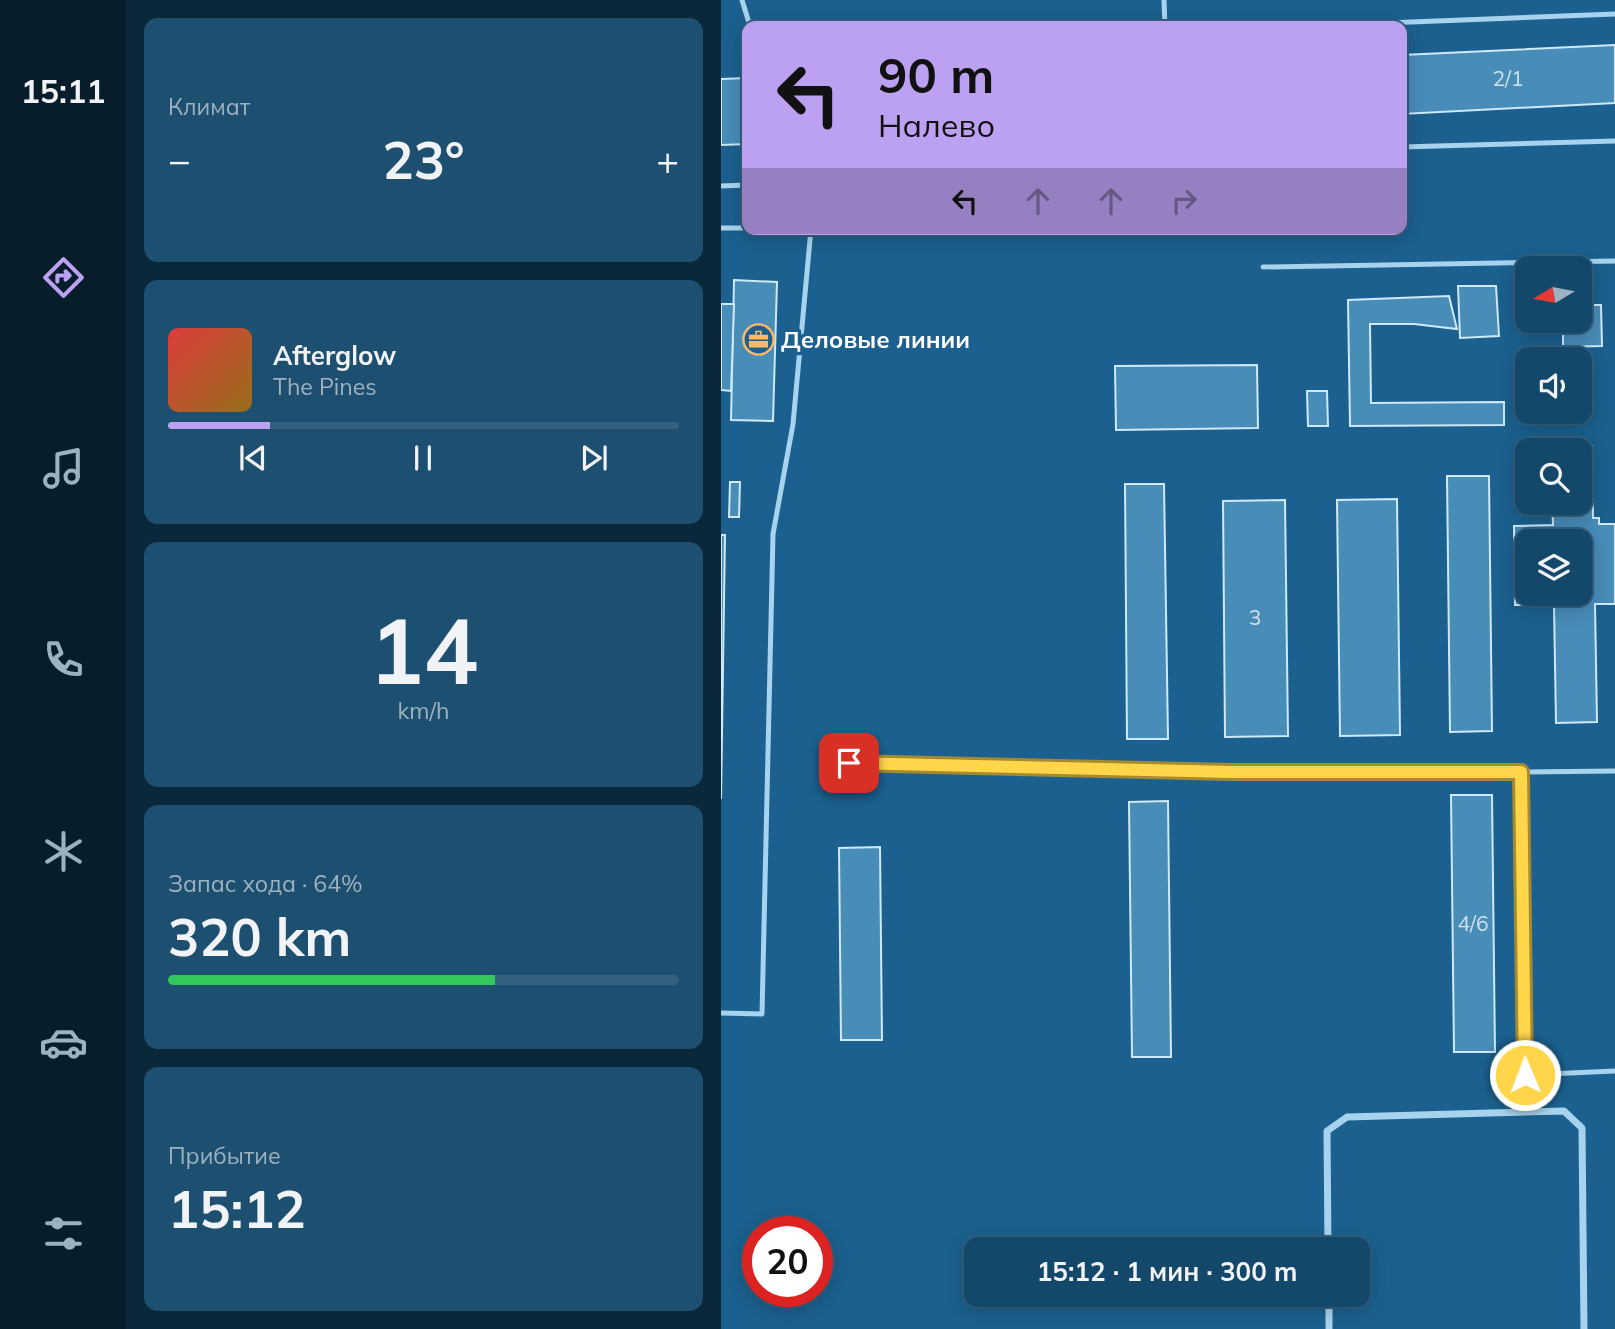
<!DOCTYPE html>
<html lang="ru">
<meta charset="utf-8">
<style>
body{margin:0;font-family:Mulish,sans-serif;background:#1d4f70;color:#f1f3f6;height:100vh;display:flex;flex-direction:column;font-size:26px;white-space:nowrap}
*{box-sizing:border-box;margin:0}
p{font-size:23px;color:#9db2c1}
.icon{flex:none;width:38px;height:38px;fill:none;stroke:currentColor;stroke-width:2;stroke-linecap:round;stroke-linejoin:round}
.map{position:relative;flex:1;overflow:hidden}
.details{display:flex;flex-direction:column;gap:18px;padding:18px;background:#0b283a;width:595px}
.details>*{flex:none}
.guide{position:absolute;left:21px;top:21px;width:665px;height:214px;border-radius:14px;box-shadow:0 4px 18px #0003,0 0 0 2px #33607e;background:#bca0f2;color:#111;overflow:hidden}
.needle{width:46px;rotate:260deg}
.fabs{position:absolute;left:794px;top:256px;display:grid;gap:14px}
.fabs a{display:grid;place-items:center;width:77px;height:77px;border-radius:14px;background:#14486a;box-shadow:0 4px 18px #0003,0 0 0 2px #33607e;font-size:35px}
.speed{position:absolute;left:21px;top:1216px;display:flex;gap:14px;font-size:35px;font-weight:700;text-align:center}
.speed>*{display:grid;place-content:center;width:91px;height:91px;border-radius:50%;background:#14486a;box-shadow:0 4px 18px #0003,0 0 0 2px #33607e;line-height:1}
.speed .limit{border:10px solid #d22;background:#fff;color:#111}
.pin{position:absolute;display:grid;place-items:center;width:60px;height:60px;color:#fff;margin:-30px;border-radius:14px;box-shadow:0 4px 10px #0006}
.me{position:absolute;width:77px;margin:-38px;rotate:359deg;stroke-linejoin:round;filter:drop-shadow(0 0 5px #0008)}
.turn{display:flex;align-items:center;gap:24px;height:147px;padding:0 21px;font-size:32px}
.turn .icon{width:91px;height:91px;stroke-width:2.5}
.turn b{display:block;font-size:49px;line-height:60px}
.lanes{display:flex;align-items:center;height:66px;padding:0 21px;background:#0003;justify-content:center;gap:35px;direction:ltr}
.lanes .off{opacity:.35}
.big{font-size:52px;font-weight:700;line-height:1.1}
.details .tile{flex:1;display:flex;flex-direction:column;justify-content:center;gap:10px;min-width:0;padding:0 24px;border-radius:14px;background:#1d4f70}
.details .dial{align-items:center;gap:0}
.dial b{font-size:91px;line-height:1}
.song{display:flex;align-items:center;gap:21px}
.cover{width:84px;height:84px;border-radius:10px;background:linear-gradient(135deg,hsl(0 70% 55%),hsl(40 70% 35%))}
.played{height:7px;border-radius:4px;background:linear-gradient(90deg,#bca0f2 20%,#33607e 20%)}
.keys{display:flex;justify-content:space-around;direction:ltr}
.heat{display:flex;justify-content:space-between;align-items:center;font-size:38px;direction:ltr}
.charge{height:10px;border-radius:5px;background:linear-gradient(90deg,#34c759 64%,#33607e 0)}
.trip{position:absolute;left:243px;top:1237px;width:406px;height:70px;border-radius:14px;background:#14486a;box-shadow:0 4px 18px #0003,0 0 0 2px #33607e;font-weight:700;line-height:70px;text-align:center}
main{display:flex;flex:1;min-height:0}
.dock{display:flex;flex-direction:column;width:126px;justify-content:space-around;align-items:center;background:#081d2a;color:#9db2c1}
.dock .icon{width:49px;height:49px}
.dock .on{color:#bca0f2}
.dock b{font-size:32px;color:#f1f3f6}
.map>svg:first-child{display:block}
.building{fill:#488cb8;stroke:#cee9fa;stroke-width:2;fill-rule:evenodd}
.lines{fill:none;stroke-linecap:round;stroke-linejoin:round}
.service{stroke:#a8d3ee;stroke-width:5}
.minor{stroke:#a8d3ee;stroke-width:7}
.route-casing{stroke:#a68a30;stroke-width:18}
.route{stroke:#ffd54a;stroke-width:12}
.labels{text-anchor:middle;stroke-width:7;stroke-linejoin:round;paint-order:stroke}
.number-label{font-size:21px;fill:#d1e2ed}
.poi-label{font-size:24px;font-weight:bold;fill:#fff;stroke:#1b608e;text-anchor:start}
</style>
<main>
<nav class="dock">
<b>15:11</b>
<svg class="icon on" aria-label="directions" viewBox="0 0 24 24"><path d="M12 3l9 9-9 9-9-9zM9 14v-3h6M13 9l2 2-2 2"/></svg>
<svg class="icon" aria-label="music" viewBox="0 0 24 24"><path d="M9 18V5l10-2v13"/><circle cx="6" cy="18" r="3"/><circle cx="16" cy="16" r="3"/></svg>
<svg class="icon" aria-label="phone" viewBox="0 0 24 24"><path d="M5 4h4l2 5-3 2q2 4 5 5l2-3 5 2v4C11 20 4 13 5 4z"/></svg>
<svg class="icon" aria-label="climate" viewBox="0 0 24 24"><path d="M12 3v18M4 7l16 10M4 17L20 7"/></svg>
<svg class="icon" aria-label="car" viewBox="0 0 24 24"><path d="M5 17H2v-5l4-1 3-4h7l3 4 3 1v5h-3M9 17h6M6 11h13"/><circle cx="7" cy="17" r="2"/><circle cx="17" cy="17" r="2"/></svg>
<svg class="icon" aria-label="filters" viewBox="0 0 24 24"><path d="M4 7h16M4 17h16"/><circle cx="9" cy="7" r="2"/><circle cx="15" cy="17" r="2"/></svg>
</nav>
<section class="details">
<div class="tile"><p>Климат</p>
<div class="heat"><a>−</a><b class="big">23°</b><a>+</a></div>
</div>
<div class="tile">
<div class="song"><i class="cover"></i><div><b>Afterglow</b><p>The Pines</p></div></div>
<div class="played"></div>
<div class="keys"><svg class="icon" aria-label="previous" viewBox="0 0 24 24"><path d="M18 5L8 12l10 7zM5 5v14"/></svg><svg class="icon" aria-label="pause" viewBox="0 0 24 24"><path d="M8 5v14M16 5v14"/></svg><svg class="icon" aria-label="next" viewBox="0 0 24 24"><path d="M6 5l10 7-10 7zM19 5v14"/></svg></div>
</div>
<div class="tile dial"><b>14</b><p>km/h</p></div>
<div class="tile"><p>Запас хода · 64%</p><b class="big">320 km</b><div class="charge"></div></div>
<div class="tile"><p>Прибытие</p><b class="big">15:12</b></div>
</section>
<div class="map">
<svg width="894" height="1329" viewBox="0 0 894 1329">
<rect width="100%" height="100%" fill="#1b608e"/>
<g class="building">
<polygon points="894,45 894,103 681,114 681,55"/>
<polygon points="26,78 26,144 0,145 0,79"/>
<polygon points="13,280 56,282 52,421 10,420"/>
<polygon points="737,286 775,286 778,336 739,338"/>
<polygon points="728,296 736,329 693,324 649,324 650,403 783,402 783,425 629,426 627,300"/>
<polygon points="0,304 13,304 10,391 0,390"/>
<polygon points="859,305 880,305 881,346 842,347 842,320 859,320"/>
<polygon points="536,365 537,428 395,430 394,366"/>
<polygon points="586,391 606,391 607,426 587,426"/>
<path d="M830,446H871L872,518H878V524H894V604H874L876,722L835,723L833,605H794L793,526L832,525L831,502H859V450H830ZM807,541H859V593H807Z"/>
<polygon points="726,476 768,476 771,731 729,732"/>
<polygon points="9,482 19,482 18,517 8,517"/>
<polygon points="404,484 443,484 447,739 406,739"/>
<polygon points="676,499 679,735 619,736 616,500"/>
<polygon points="564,500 567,736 504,737 502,501"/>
<polygon points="0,535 4,535 0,799"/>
<polygon points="730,795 771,795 774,1052 733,1052"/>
<polygon points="447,801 450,1057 411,1057 408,802"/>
<polygon points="159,847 161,1040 120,1040 118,848"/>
</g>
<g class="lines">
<g class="service">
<polyline points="21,0 29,26"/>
<polyline points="443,0 444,26"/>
<polyline points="588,26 894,14"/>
<polyline points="681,147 894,141"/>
<polyline points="0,186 26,185"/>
<polyline points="0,228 26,228"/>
<polyline points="542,267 894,261"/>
<polyline points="128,763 510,772 800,772 804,1075 894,1071"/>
<polyline points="800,772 894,771"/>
<polyline points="0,1013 41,1014 52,534 72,424 90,229"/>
</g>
<g class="minor">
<polyline points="607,1250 606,1131 626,1117 843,1111 861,1128 863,1329"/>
<polyline points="608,1295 608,1329"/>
</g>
</g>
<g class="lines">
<defs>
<polyline id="route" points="128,763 510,772 800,772 804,1075"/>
</defs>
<use href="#route" class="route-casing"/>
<use href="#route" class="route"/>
</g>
<defs>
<symbol id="office-ring" viewBox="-11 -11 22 22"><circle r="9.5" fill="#1b608e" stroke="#feb965" stroke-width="1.5"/><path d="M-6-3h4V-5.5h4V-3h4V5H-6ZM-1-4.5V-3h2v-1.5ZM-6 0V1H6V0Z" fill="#feb965"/></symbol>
</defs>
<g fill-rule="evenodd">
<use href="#office-ring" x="20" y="322" width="35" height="35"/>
</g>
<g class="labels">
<g class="number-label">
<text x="787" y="86">2/1</text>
<text x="534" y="625">3</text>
<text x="752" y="931">4/6</text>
</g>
<g class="poi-label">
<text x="60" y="348">Деловые линии</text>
</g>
</g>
</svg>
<div class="fabs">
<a><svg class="needle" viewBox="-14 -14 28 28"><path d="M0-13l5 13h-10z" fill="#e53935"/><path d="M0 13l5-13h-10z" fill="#9db2c1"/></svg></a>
<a><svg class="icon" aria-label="sound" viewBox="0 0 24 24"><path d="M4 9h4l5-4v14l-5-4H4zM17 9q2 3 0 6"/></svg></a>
<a><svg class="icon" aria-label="search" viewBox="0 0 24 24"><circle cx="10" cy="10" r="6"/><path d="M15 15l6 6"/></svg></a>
<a><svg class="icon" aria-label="layers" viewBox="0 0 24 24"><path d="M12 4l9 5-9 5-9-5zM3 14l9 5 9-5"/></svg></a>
</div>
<div class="speed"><div class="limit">20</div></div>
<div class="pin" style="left:128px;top:763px;background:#d93025"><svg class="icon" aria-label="arrive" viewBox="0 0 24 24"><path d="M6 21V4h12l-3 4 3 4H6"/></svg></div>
<svg class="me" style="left:804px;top:1075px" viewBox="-20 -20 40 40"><circle r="17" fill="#ffd54a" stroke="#fff" stroke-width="3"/><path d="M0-11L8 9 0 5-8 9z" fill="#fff"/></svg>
<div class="trip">15:12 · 1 мин · 300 m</div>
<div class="guide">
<div class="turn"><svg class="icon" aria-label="left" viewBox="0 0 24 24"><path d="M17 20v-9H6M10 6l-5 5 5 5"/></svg><div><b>90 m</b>Налево</div></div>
<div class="lanes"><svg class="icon" aria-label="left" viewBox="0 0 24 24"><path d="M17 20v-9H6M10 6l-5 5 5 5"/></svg><svg class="icon off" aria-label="ahead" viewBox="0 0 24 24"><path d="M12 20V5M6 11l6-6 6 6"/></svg><svg class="icon off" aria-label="ahead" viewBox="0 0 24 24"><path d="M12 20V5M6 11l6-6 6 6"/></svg><svg class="icon off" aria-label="right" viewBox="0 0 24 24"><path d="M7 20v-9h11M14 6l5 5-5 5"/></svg></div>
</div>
</div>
</main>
